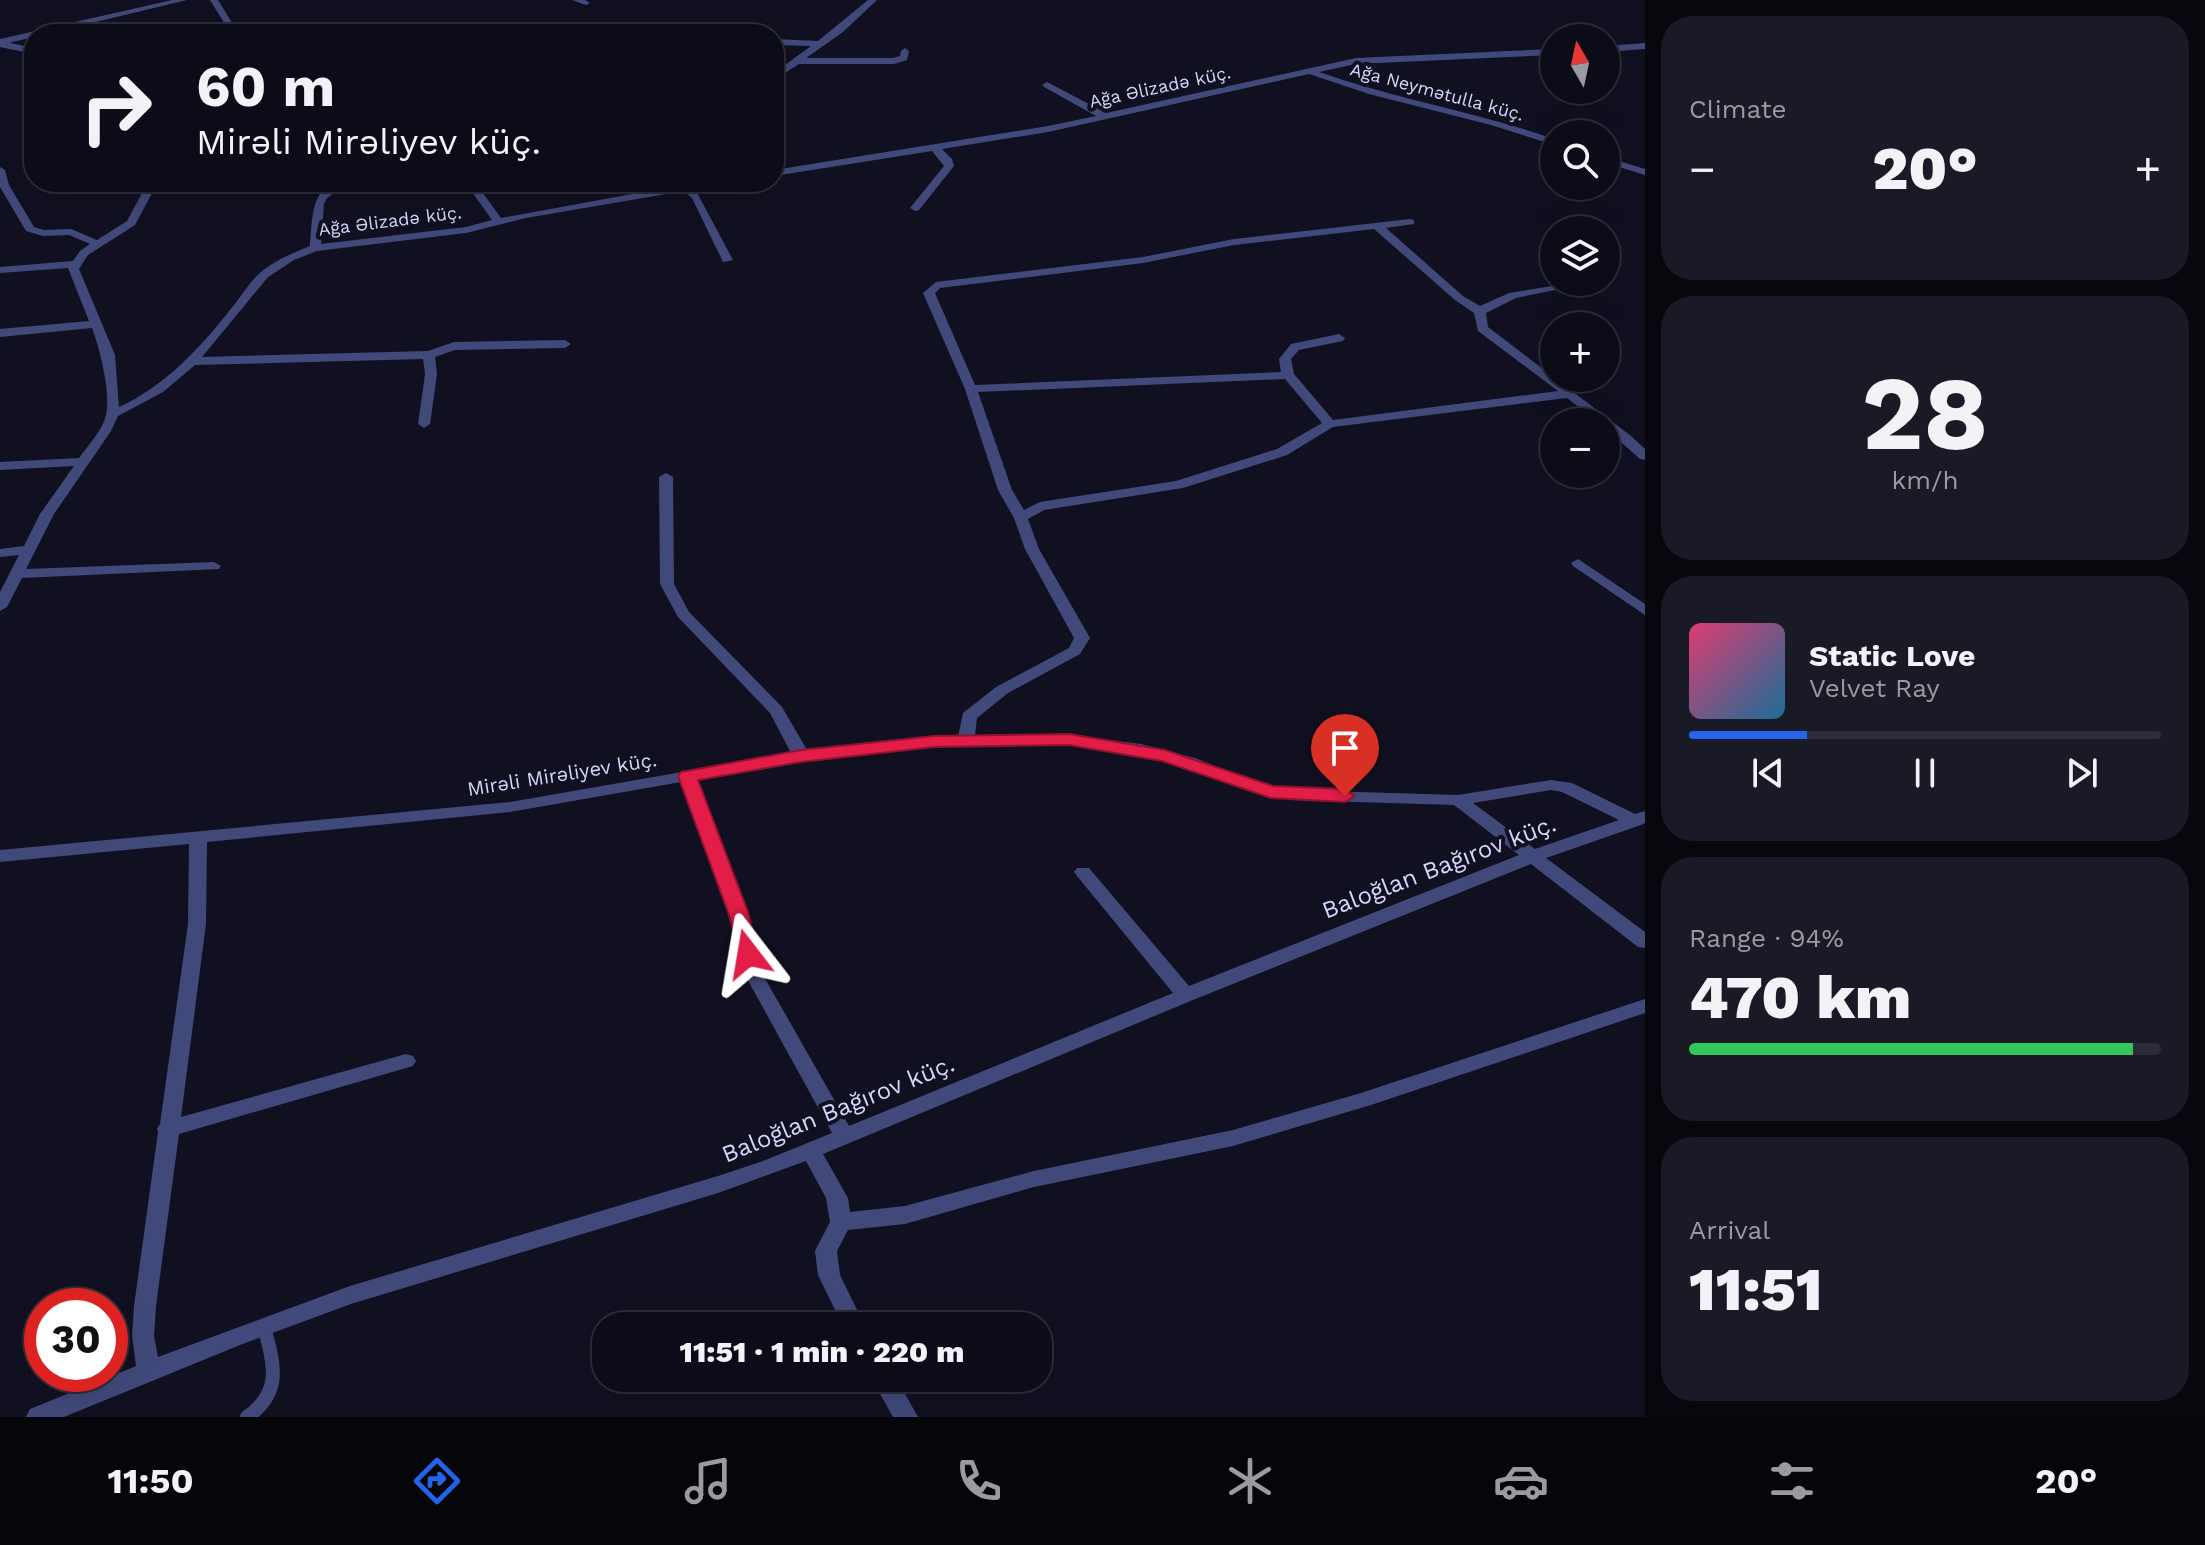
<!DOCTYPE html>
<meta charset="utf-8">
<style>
body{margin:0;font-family:"Work Sans",sans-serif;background:#1a1a26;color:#f1f3f6;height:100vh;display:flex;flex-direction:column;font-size:30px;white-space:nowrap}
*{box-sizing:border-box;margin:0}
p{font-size:26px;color:#9a9ba2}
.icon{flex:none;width:44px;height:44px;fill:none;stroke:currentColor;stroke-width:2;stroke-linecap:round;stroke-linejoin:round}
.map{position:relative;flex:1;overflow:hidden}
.details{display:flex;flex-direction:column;gap:16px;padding:16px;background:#07070e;width:560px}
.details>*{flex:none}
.top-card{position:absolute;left:24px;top:24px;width:760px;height:168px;border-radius:32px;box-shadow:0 8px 32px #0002,0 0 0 2px #2c2c38;background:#0c0c19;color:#f1f3f6;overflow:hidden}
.needle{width:52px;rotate:351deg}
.tools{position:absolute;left:1540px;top:24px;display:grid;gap:16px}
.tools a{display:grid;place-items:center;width:80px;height:80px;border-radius:50%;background:#0c0c19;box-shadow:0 8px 32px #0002,0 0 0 2px #2c2c38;font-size:40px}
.speed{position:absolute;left:24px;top:1288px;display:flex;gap:16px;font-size:40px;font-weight:700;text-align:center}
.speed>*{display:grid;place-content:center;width:104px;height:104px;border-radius:50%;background:#0c0c19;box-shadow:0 8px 32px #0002,0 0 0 2px #2c2c38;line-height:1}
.speed .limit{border:12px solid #d22;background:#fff;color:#111}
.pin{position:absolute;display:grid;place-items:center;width:68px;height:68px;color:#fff;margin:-82px -34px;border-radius:50% 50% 50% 0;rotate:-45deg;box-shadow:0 0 8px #0007}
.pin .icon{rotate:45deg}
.me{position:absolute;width:88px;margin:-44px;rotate:346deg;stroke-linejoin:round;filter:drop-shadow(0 0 6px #0008)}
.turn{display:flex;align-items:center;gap:28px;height:168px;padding:0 40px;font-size:36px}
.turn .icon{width:104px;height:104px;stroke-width:2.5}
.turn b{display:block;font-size:56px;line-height:68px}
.big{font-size:60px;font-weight:800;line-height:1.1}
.details .tile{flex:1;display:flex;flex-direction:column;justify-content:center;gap:12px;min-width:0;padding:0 28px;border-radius:32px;background:#1a1a26}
.details .dial{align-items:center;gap:0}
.dial b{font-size:104px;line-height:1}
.song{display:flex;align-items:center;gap:24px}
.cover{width:96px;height:96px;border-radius:12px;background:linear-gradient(135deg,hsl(340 70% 55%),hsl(200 70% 35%))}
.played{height:8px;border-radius:4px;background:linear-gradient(90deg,#2563eb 25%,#2c2c38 25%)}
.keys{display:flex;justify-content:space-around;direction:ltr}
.heat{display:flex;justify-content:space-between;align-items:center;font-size:44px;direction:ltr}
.charge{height:12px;border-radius:6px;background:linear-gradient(90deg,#34c759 94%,#2c2c38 0)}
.trip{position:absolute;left:592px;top:1312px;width:460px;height:80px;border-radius:32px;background:#0c0c19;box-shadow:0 8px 32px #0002,0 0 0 2px #2c2c38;font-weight:800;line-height:80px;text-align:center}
.tab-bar{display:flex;height:128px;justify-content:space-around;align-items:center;background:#05050a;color:#9a9ba2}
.tab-bar .icon{width:56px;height:56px}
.tab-bar .on{color:#2563eb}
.tab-bar b{font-size:36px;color:#f1f3f6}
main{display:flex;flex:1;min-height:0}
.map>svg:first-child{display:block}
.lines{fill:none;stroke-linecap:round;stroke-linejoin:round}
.service-far1{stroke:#41497a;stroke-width:6}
.service{stroke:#41497a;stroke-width:14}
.minor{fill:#41497a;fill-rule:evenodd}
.route{fill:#e11d48;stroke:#92132f;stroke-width:2}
.labels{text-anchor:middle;stroke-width:8;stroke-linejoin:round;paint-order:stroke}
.far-street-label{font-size:18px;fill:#d5d7fa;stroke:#101021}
.street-label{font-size:20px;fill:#d5d7fa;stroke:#101021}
.near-street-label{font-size:24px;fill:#d5d7fa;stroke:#101021}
</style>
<main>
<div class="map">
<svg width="1645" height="1417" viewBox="0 0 1645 1417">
<rect width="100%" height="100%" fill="#101021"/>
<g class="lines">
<polyline class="service-far1" points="0,44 34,51"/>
<path class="service" d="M247,1417C283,1392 274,1364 264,1327"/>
<g class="minor">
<polygon points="172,0 187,0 46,34 34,34 34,37 0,45 0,39"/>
<polygon points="210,0 218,0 239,34 231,34"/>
<polygon points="572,0 585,0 590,3 586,5"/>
<polygon points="868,0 877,0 843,32 806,58 893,58 900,56 901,51 905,48 909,51 907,60 894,64 799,64 774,80 774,73 811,46 774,45 774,39 818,41"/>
<polygon points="1645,43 1645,49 1606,52 1606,46"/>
<path d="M1554,49V55L1356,64L1319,72C1396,99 1477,112 1554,139V145L1491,125L1369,94L1309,74L1048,132L942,149L952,159L954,166L919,210L915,211L910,208L944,166L932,151L774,176V170L1048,126L1096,116L1044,87L1042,85L1047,82L1106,113L1356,58Z"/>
<polygon points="1606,157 1645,169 1645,175 1606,163"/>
<path d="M0,167L5,170L9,185L34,227L44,230L71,229L97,240L127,221L148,182H158L135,225L88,255L79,269L115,355L119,407C165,386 199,349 230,310C240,298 249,282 261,272C275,260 293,253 310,246C313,217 309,182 349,182L327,198L324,204L321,244L466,227L492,220L465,182H475L501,218L676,186L680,182L686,184L721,182L695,189L733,260L723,262L692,198L684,191L526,218L466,233L317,251L294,260L268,277L202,357L428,351L454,342L565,340L571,344L565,348L455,350L435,357L437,374L430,424L424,428L418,424L425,374L423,359L195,365L163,392L118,416L111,431L54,514L26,569L214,562L221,566L219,569L22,578L7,607L0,611V592L19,555L0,557V549L24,546L40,514L74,466L0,470V462L79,458C88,445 103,430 106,415C111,393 100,349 92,328L0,337V329L89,321L68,268L0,273V267L73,261L80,251L90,244L69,235L43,236L26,231L0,187Z"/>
<path d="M1410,219L1414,220V224L1386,228L1463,296L1480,306L1509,293L1570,283V287L1516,298L1486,313L1488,327L1631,436L1645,449V460L1640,459L1606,429V422H1598L1567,398L1333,427L1287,455L1183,488L1044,510L1028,519L1039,549L1090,638L1080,654L1008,693L977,718L975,736L1069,735L1141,744L1195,758L1255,782L1292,790L1458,795L1551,780L1572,783L1635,814L1645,811V823L1641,825L1546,858L1645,932V948L1638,947L1531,864L1193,1000L823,1154L848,1198L850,1212L905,1206L1034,1171L1233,1130L1361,1093L1645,999V1013L1371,1105L1233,1146L1034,1187L905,1224L848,1230L837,1251L840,1275L865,1326H843L818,1275L815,1251L830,1222L826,1198L806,1161L718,1193L351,1304L240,1345L64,1417H26L30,1409L136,1366L132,1336L134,1306L158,1132L157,1129L160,1124L188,924L189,844L0,862V850L510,802L791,753L770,713L678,617L660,584L659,477L666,473L673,477L674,584L689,612L782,707L807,750L958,737L963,713L996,687L1069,648L1074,638L1025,549L1014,518L998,490L965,389L923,293L936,282L1143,257L1234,239ZM1374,229L1455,300L1474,313L1478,331L1558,391L1333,420L1294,374L1291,359L1299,350L1343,341L1345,338L1339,334L1291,344L1279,359L1281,372L975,385L935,293L940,288L1143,263L1234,245ZM1285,379L1322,423L1277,449L1176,481L1040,502L1024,510L1012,490L978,392ZM1069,745L1140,754L1183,766L1245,790L1292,800L1454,805L1519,855L1189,986L1089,868H1077L1074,872L1077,876L1173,993L849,1126L763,975L747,912L697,780L801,761L934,747ZM681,782L729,912L745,975L832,1133L763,1161L718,1176L350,1286L158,1357L154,1336L156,1306L179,1134L406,1068L413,1066L416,1061L413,1056L406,1054L181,1117L206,924L207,842L510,812ZM1551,790L1562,792L1619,820L1535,849L1473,803Z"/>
<polygon points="1578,559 1645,604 1645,615 1573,566 1571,563"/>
<polygon points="871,1378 896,1378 918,1417 893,1417"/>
</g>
</g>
<polygon class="route" points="1069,734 1165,750 1273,786 1345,789 1355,796 1345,802 1271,798 1162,761 1069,745 934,747 801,762 698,780 748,912 759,954 756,959 741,959 728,912 678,776 681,772 801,750 934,736"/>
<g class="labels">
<g class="far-street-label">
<text transform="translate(1160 87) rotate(-12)" y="6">Ağa Əlizadə küç.</text>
<text transform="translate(1437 92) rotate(15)" y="6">Ağa Neymətulla küç.</text>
<text transform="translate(390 221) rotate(-7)" y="6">Ağa Əlizadə küç.</text>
</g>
<g class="street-label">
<text transform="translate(562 774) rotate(-9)" y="7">Mirəli Mirəliyev küç.</text>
</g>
<g class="near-street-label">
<text transform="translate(1439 867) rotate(-21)" y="8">Baloğlan Bağırov küç.</text>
<text transform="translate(838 1109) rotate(-22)" y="8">Baloğlan Bağırov küç.</text>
</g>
</g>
</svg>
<div class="tools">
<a><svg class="needle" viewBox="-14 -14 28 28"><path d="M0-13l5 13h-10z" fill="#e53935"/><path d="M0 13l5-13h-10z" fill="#9a9ba2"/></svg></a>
<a><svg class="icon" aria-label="search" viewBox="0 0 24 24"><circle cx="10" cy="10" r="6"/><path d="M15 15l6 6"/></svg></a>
<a><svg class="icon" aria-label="layers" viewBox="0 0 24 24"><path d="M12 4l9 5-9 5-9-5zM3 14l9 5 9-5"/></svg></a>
<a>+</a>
<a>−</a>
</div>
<div class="speed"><div class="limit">30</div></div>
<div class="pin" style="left:1345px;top:796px;background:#d93025"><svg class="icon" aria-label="arrive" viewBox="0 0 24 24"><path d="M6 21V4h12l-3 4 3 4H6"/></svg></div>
<svg class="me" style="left:748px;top:954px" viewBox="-20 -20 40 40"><path d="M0-17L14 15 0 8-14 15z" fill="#e11d48" stroke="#fff" stroke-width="4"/></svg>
<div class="trip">11:51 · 1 min · 220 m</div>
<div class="top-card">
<div class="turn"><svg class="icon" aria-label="right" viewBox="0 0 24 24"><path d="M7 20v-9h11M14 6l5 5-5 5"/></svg><div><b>60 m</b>Mirəli Mirəliyev küç.</div></div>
</div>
</div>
<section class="details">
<div class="tile"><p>Climate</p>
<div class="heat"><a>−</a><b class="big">20°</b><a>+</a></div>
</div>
<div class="tile dial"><b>28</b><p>km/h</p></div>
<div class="tile">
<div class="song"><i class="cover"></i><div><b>Static Love</b><p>Velvet Ray</p></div></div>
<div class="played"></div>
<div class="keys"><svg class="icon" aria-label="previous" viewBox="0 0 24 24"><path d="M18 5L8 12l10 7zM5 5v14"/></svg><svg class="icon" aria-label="pause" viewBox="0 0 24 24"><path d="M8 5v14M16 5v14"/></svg><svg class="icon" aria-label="next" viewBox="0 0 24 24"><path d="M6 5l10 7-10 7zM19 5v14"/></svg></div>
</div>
<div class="tile"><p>Range · 94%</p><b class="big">470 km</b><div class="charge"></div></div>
<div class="tile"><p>Arrival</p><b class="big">11:51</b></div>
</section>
</main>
<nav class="tab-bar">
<b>11:50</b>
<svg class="icon on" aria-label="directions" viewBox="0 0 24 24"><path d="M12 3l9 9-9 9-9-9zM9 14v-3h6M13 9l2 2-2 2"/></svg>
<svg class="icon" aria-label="music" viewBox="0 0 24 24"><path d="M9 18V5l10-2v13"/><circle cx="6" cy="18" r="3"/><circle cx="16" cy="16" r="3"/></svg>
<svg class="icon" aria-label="phone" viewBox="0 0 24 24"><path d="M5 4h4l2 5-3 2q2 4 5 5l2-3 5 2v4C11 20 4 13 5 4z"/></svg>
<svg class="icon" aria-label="climate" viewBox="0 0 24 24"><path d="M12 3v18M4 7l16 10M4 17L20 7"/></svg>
<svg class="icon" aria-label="car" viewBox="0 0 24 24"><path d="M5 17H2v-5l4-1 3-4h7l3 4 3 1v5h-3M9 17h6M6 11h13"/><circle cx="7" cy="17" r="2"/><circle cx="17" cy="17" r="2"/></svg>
<svg class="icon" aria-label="filters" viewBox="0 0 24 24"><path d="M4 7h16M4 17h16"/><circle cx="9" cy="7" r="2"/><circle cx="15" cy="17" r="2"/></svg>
<b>20°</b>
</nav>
